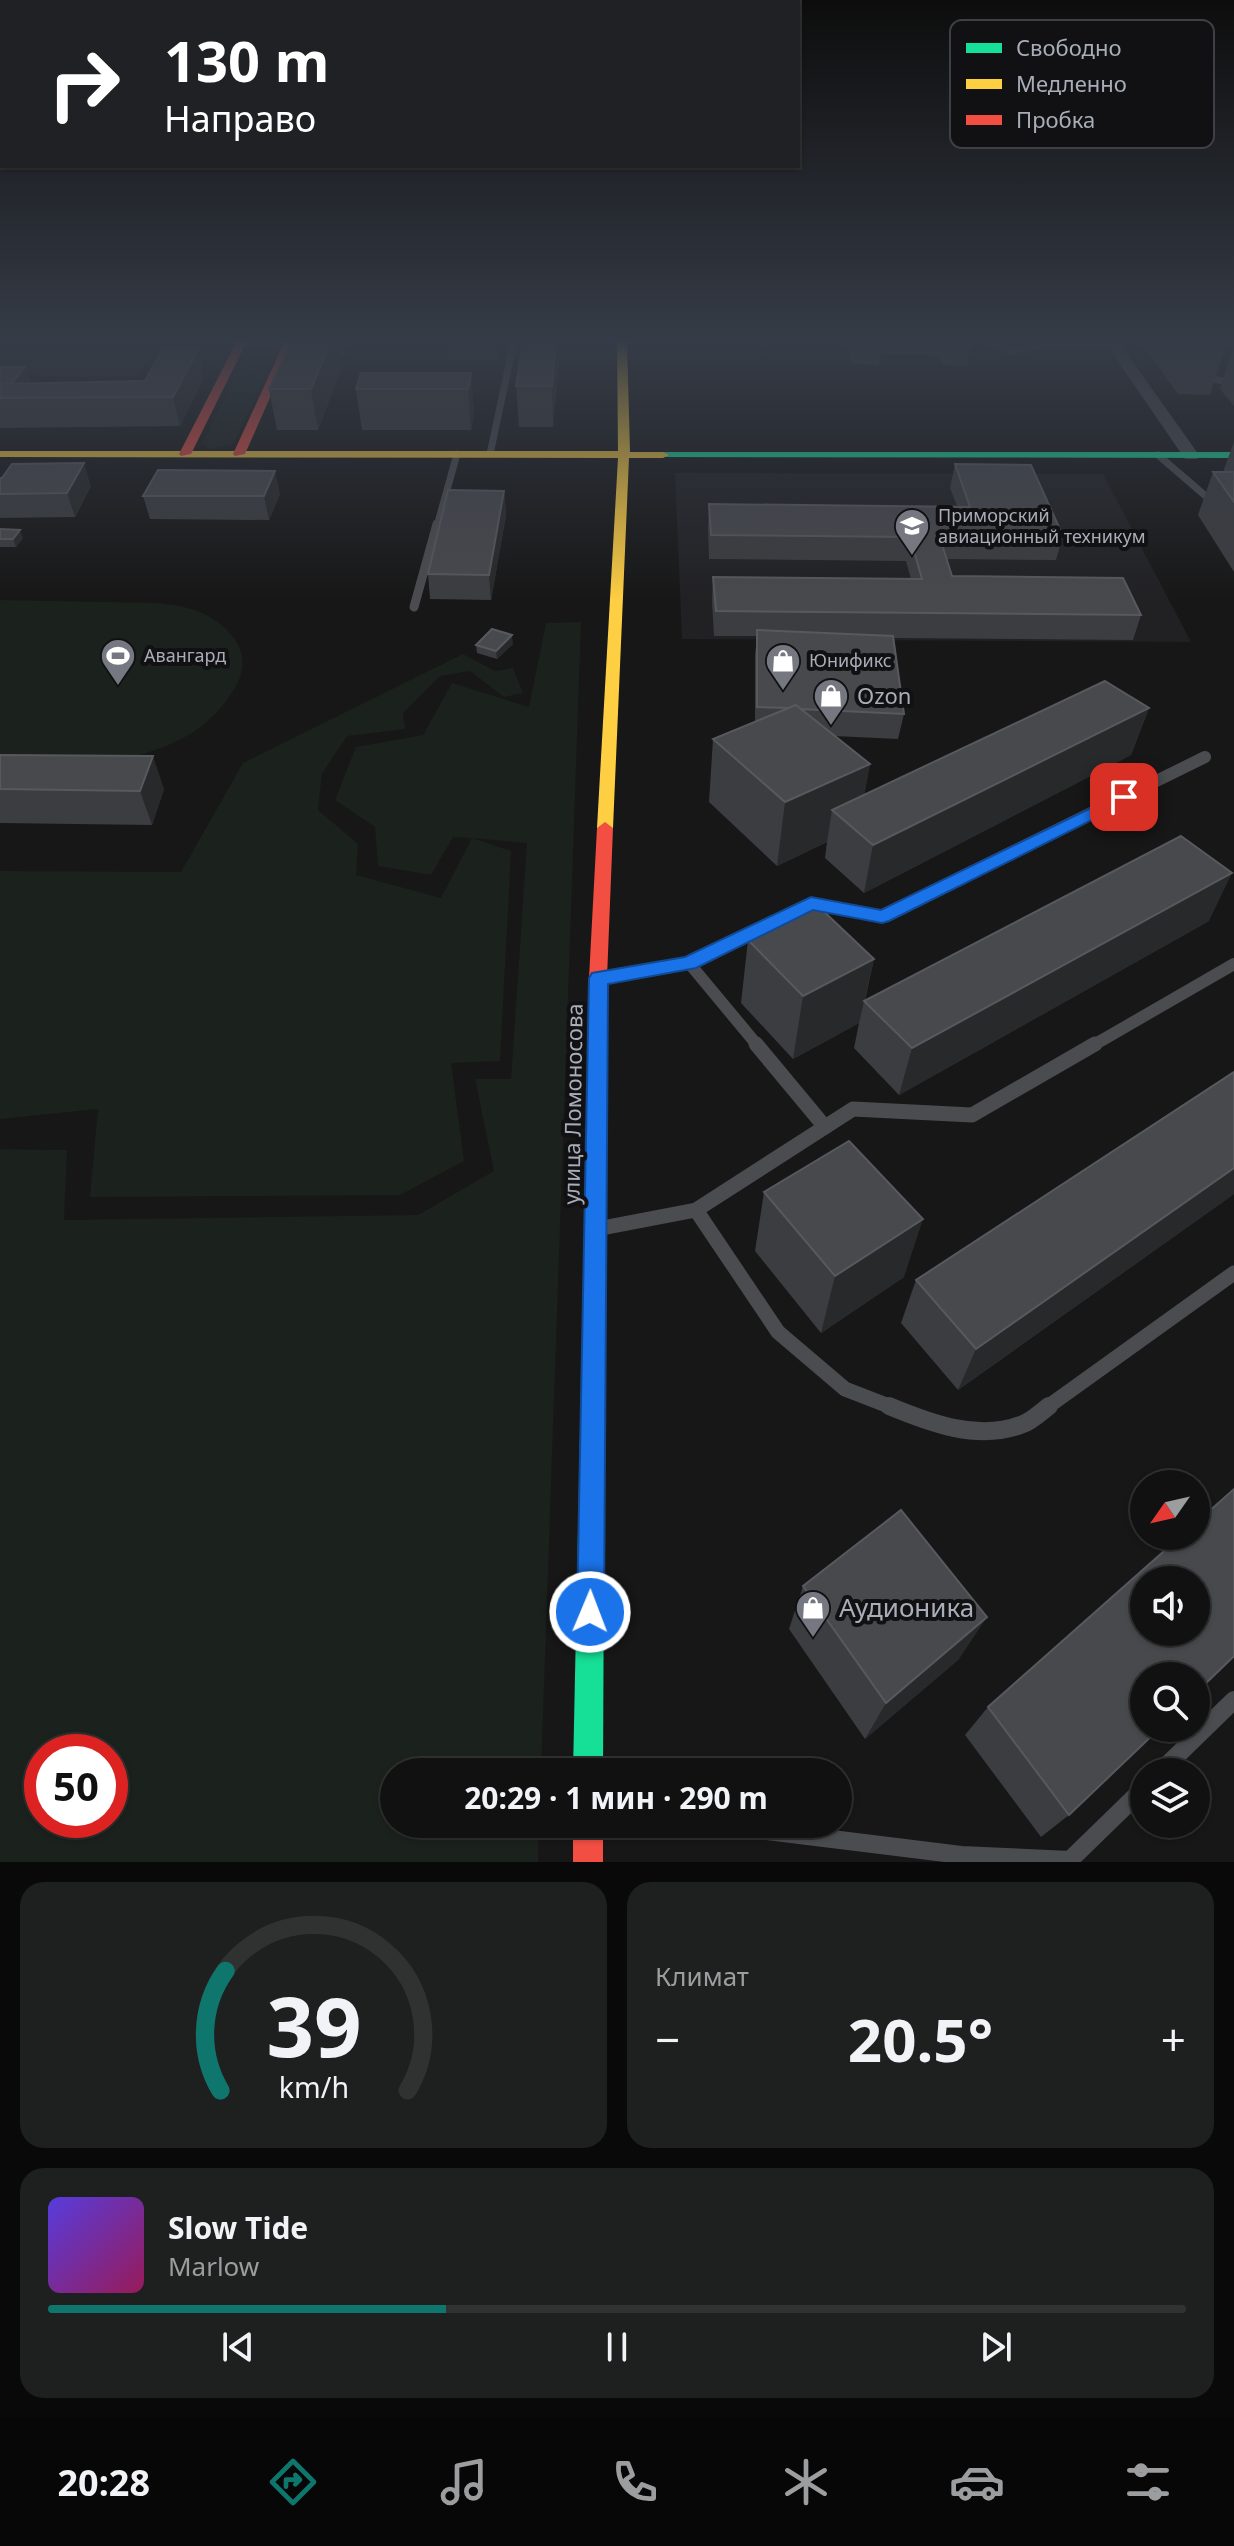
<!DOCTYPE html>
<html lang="ru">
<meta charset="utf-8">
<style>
body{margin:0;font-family:"Noto Sans",sans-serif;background:#1e1f1f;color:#f1f3f6;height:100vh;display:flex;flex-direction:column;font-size:30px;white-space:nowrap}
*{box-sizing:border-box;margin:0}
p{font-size:26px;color:#9c9d9f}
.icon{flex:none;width:44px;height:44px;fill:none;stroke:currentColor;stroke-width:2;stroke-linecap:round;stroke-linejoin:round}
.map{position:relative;height:1862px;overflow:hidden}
.sheet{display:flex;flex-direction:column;gap:20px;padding:20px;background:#090909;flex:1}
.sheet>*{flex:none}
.banner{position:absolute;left:0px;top:0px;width:800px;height:168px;box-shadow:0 2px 6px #0004,0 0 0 2px #303131;background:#202124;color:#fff;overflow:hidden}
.needle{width:52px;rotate:236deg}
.tools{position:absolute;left:1130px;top:1470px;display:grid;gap:16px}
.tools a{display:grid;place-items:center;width:80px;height:80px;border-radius:50%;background:#111;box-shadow:0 2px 6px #0004,0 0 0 2px #303131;font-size:40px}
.speed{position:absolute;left:24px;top:1734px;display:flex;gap:16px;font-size:40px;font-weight:700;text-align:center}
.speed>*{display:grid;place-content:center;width:104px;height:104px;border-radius:50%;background:#111;box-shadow:0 2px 6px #0004,0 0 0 2px #303131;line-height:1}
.speed .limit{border:12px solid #d22;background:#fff;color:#111}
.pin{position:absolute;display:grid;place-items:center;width:68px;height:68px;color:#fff;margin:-34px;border-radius:16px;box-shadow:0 4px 12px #0006}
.me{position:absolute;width:88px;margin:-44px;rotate:1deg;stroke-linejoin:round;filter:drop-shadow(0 0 6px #0008)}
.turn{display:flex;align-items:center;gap:28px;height:168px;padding:0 32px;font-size:36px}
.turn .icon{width:104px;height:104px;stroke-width:2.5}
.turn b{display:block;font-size:56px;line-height:68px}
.big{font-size:60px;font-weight:700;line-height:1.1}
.sheet .tile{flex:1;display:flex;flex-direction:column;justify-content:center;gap:12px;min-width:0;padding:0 28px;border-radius:24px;background:#1e1f1f}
.sheet .dial{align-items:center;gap:0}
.dial svg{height:208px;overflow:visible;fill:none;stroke:#303131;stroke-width:7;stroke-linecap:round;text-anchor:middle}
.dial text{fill:#f1f3f6;stroke:none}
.song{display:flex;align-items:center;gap:24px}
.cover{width:96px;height:96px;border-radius:12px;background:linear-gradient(135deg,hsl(250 70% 55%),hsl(330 70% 35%))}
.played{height:8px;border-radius:4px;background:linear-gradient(90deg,#0f766e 35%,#303131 35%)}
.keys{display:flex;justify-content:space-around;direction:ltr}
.heat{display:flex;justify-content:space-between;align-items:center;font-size:44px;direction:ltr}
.sheet .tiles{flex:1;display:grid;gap:20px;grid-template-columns:1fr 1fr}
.tile:last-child{grid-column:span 2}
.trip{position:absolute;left:380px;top:1758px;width:472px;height:80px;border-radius:40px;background:#111;box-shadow:0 2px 6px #0004,0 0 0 2px #303131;font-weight:700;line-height:80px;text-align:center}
.tab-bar{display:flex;height:128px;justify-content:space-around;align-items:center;background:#070707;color:#9c9d9f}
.tab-bar .icon{width:56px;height:56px}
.tab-bar .current{color:#0f766e}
.tab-bar b{font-size:36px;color:#f1f3f6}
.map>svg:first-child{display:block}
.built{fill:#212124}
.green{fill:#1b211c;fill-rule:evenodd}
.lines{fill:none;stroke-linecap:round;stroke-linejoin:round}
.lane-far4{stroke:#4b4c50;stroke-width:7}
.lane-far3{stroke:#4b4c50;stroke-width:9}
.lane-far2{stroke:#4b4c50;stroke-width:12}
.lane-far1{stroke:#4b4c50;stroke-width:15}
.lane{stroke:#4b4c50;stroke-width:18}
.street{fill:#4b4c50;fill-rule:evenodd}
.fast{fill:#16e098;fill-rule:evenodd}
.slow{fill:#ffcf43;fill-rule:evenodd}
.jam{fill:#f24e42;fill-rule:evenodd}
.wall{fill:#3c3d40}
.shaded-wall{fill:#28292a}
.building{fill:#48494d;stroke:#57595e;stroke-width:2;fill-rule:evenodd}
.route{fill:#1a73e8;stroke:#114b97;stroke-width:2}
.labels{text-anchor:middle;stroke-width:8;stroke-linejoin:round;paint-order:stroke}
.far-poi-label{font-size:18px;fill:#a8adb8;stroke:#111113;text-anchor:start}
.poi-label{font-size:22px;fill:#a8adb8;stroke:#111113;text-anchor:start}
.street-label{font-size:22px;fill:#a8adb8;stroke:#111113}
.near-poi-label{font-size:26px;fill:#a8adb8;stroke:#111113;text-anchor:start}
.key{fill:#111113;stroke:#3e4045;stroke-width:2}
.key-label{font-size:22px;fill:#a8adb8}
</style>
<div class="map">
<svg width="1234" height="1862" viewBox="0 0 1234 1862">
<rect width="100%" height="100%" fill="#171717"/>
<g class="built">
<polygon points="0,357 150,359 137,377 0,375"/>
<polygon points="675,473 1103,474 1191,642 682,639"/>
</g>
<g class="green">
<polygon points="253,341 282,341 233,444 209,449 202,444"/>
<path d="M0,600L158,603C190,606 219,614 237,643C246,659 243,674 234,689C188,769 80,763 0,773Z"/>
<path d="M581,622L541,1772H394V1824H539L538,1862H0V1149L67,1150L64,1220L418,1215L494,1171L475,1079H511L527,843L472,838L511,851L500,1061L451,1063L464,1161L400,1195L90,1197L98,1109L0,1119V871L181,872L243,763L463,654L495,671L513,668L523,693L504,697L470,671L440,676L403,713L405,729L347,736L322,774L318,810L358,844L356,875L441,898L472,838L453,837L431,875L378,866L375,827L335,800L356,747L423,735L452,683L529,707L546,623ZM42,1752H110V1820H42Z"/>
</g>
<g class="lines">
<g class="lane-far4">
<polyline points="989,341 1010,351 1045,345 1115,346"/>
<polyline points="1202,369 1213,379 1234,383"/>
<polyline points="490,454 514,341"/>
<polyline points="1158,455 1215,504 1234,510"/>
<polyline points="437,526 457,454"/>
</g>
<polyline class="lane-far3" points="414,607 437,524"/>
<g class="lane-far2">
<polyline points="689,963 758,1046"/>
<polyline points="601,978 689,963 811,903 882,916 1205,757"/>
<polyline points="1092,1046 1234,964"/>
</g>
<g class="lane-far1">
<polyline points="756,1044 825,1127"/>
<polyline points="696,1210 778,1332 845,1389 894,1408"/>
<polyline points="602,1228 696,1210 853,1109 972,1115 1095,1044"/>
<polyline points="1046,1408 1234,1273"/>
</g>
<g class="lane">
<path d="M889,1406C930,1423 979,1442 1023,1424C1032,1421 1041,1412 1049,1406"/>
<polyline points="1160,1772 1234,1700"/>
<polyline points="711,1824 961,1855 1070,1860 1144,1788"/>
</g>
<polygon class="street" points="1104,341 1118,341 1199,455 1197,459 1185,459"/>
<g class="fast">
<polygon points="663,452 1234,452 1234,458 659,457 657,455"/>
<polygon points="596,1139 603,1142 606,1148 603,1772 573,1772 586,1148 589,1142"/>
</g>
<polygon class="slow" points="617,341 627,341 630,452 663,452 669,455 663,458 629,458 613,828 605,834 597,828 618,458 0,457 0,451 618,451"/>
<g class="jam">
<polygon points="237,341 247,341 191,454 181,456 179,454"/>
<polygon points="285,341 295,341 245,454 235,456 233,454"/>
<polygon points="605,822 613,828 607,978 606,1148 603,1154 596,1157 589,1154 586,1148 589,978 597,828"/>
<rect x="573" y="1824" width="30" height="38"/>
</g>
</g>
<g class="wall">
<polygon points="108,341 152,341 151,342 109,342"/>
<polygon points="292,341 351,341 345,355 342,355 343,364 318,430 277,430 269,389"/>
<polygon points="447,341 499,341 498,360 449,360"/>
<polygon points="523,341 561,341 560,343 560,354 553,427 519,427 516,386"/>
<polygon points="845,341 970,341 971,344 967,366 942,365 938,355 880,354 879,365 852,364"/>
<polygon points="1140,341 1227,341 1210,395 1178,394"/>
<polygon points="1233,349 1234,349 1234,406 1220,389"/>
<polygon points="198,350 204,378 180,426 0,428 0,367 25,367 30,382 29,383 145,381"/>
<polygon points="471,373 474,414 471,430 362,430 356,389"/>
<polygon points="1234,442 1234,572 1198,515 1213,472 1223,472"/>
<polygon points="955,464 1063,536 1056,560 947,559 952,576 1141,615 1133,640 894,638 904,714 898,739 834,736 870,764 864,795 1149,708 1131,755 864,893 825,858 827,842 777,866 709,802 713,739 755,722 755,655 757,636 714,636 712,601 713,577 911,579 906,561 709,559 708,528 709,504 957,506 950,488"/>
<polygon points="91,486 75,517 0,518 0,494"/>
<polygon points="504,491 506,515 491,600 430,599 428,574"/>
<polygon points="280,494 269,520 150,519 143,496"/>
<polygon points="0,529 23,538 16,547 0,547"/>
<polygon points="513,644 497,659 477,653 476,645"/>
<polygon points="0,755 164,789 152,825 0,823"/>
<polygon points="1209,921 899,1095 854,1048 859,1023 793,1059 741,1003 748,940 874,959 865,1000"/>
<polygon points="1234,1072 1234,1194 958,1390 901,1323 916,1280"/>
<polygon points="764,1192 904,1277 821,1333 755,1251"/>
<polygon points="803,1586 959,1659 865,1739 789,1629"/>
<polygon points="988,1707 1069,1815 1041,1837 965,1735"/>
</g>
<g class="shaded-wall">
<polygon points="331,341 340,341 343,364 318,430 311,389"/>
<polygon points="343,341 351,341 345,355"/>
<polygon points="496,341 499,341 498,360"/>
<polygon points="556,341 559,341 560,354 553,427 552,386"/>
<polygon points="198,350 204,378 180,426 173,397"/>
<polygon points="25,367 30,382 17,398 10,386"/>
<polygon points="471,373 474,414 471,430 468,389"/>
<polygon points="84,463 91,486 75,517 67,493"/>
<polygon points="275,471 280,494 269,520 264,496"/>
<polygon points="504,491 506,515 491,600 489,575"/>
<polygon points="20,530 23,538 16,547 13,539"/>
<polygon points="512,635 513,644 497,659 496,651"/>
<polygon points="1149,708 1131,755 864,893 873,845"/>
<polygon points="153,756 164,789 152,825 140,791"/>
<polygon points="870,764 858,828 832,810 827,842 777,866 785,802"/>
<polygon points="1232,873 1209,921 899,1095 912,1048"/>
<polygon points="874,959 859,1023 793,1059 803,996"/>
<polygon points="1234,1168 1234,1194 958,1390 976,1349"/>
<polygon points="923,1219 904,1277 821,1333 835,1276"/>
<polygon points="987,1617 959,1659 865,1739 886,1703"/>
</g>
<g class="building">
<polygon points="292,341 331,341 311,389 269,389"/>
<polygon points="523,341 556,341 552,386 516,386"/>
<polygon points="854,341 881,341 882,343 854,343"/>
<polygon points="945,341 970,341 971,344 946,344"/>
<polygon points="162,350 198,350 173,397 0,398 0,384 145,381"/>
<polygon points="0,367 25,367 12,383 0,384"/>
<polygon points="361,373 471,373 468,389 356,389"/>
<polygon points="84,463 67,493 0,494 0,478 2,478 12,464"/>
<polygon points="955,464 1031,465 1063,536 939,535 952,576 1123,578 1141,615 716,611 713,577 922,579 910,537 711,535 709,504 970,507"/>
<polygon points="158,470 275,471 264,496 143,496"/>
<polygon points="1213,472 1234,472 1234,502"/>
<polygon points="448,490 504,491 489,575 428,574"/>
<polygon points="0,529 20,530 13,539 0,539"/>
<polygon points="492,629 512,635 496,651 476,645"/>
<polygon points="757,630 893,636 904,714 800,709 796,705 789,708 757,707"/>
<polygon points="1105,681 1149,708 873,845 832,810"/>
<polygon points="796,705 870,764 785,802 713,739"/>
<polygon points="0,755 153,756 140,791 0,789"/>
<polygon points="1181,836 1232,873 912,1048 864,1001"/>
<polygon points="818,906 874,959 803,996 748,940"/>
<polygon points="1234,1072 1234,1168 976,1349 916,1280"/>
<polygon points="849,1141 923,1219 835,1276 764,1192"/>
<path d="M1234,1489V1656L1196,1693V1676H1144V1728H1160L1069,1815L988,1707L1181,1536H1196V1523ZM1144,1580H1196V1632H1144Z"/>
<polygon points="901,1510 987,1617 886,1703 803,1586"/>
</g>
<linearGradient id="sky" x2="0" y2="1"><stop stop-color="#0d0d0d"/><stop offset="0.57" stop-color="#363c47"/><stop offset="1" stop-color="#363c47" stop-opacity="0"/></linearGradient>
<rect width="1234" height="601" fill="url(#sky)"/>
<polygon class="route" points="1124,792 1133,797 1130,801 889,921 882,923 813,910 696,968 608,984 604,1612 600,1622 590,1626 581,1622 577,1612 589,978 592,973 685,957 811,897 881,910"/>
<defs>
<symbol id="university-pin" viewBox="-11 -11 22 30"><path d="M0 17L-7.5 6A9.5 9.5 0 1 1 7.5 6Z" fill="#757880" stroke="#111113"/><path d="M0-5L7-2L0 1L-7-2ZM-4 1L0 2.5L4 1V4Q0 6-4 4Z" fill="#fff"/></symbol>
<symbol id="stadium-pin" viewBox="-11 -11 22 30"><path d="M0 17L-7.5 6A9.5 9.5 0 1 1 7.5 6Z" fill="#757880" stroke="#111113"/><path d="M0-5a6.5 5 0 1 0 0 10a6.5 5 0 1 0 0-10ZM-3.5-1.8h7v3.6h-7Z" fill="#fff"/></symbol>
<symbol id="shop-pin" viewBox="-11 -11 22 30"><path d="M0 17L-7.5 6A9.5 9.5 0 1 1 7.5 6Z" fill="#757880" stroke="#111113"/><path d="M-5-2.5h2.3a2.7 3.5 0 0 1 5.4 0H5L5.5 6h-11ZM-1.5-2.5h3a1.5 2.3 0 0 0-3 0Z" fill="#fff"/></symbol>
</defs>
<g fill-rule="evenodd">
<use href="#university-pin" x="892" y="506" width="40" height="54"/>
<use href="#stadium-pin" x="98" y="636" width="40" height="54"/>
<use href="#shop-pin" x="763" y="641" width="40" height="54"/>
<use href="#shop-pin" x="811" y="676" width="40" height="54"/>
<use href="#shop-pin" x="793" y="1588" width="40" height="54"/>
</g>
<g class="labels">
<g class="far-poi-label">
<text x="938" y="522">Приморский<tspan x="938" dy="21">авиационный техникум</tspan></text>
<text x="144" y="662">Авангард</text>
<text x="809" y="667">Юнификс</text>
</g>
<g class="poi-label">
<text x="857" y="704">Ozon</text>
</g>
<g class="street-label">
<text transform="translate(573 1104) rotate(-89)" y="8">улица Ломоносова</text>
</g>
<g class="near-poi-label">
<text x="839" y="1617">Аудионика</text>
</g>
</g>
<rect x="950" y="20" width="264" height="128" rx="12" class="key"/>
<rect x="966" y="43" width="36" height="10" fill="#16e098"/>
<rect x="966" y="79" width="36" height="10" fill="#ffcf43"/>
<rect x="966" y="115" width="36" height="10" fill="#f24e42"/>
<g class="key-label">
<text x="1016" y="56">Свободно</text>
<text x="1016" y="92">Медленно</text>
<text x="1016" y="128">Пробка</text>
</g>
</svg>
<div class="tools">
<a><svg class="needle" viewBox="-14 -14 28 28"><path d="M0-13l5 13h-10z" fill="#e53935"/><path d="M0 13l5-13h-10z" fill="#9c9d9f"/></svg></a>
<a><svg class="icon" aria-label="sound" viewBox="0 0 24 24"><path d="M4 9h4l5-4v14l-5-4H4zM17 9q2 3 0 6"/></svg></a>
<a><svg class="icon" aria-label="search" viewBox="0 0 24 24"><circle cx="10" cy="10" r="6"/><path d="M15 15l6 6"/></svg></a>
<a><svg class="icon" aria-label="layers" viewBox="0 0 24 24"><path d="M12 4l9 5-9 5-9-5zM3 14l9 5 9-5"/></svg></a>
</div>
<div class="speed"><div class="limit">50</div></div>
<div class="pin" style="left:1124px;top:797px;background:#d93025"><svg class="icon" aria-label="arrive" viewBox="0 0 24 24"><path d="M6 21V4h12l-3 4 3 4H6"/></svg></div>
<svg class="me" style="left:590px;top:1612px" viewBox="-20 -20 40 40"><circle r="17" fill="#1a73e8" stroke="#fff" stroke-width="3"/><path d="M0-11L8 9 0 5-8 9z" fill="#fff"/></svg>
<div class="trip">20:29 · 1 мин · 290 m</div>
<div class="banner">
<div class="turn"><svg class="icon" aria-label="right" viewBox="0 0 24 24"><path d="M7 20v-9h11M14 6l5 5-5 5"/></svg><div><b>130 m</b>Направо</div></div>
</div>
</div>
<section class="sheet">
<div class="tiles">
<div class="tile dial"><svg viewBox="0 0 100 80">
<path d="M14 69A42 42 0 1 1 86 69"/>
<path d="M14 69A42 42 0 0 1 16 23" stroke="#0f766e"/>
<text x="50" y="56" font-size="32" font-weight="700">39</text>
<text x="50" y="72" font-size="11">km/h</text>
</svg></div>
<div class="tile"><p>Климат</p>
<div class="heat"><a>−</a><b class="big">20.5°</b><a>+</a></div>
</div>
<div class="tile">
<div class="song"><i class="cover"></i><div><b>Slow Tide</b><p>Marlow</p></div></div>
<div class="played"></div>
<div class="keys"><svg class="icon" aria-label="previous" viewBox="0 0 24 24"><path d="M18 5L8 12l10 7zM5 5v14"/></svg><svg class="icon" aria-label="pause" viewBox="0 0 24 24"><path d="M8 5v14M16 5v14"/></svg><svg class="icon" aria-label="next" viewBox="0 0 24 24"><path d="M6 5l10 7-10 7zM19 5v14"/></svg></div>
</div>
</div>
</section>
<nav class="tab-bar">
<b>20:28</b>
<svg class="icon current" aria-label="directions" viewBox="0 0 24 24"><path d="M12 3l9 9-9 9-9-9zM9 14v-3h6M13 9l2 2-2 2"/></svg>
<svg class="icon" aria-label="music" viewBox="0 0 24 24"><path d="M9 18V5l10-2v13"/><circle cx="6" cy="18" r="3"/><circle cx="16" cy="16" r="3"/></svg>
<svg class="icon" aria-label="phone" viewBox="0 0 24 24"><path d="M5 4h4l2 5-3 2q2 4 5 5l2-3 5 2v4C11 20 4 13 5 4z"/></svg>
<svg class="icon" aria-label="climate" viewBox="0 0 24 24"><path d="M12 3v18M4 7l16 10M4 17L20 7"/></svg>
<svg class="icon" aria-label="car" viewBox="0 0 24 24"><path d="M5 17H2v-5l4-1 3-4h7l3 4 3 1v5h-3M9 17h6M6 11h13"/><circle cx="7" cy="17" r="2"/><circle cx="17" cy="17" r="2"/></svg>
<svg class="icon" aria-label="filters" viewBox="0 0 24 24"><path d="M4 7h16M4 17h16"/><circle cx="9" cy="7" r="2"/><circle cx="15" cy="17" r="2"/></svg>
</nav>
